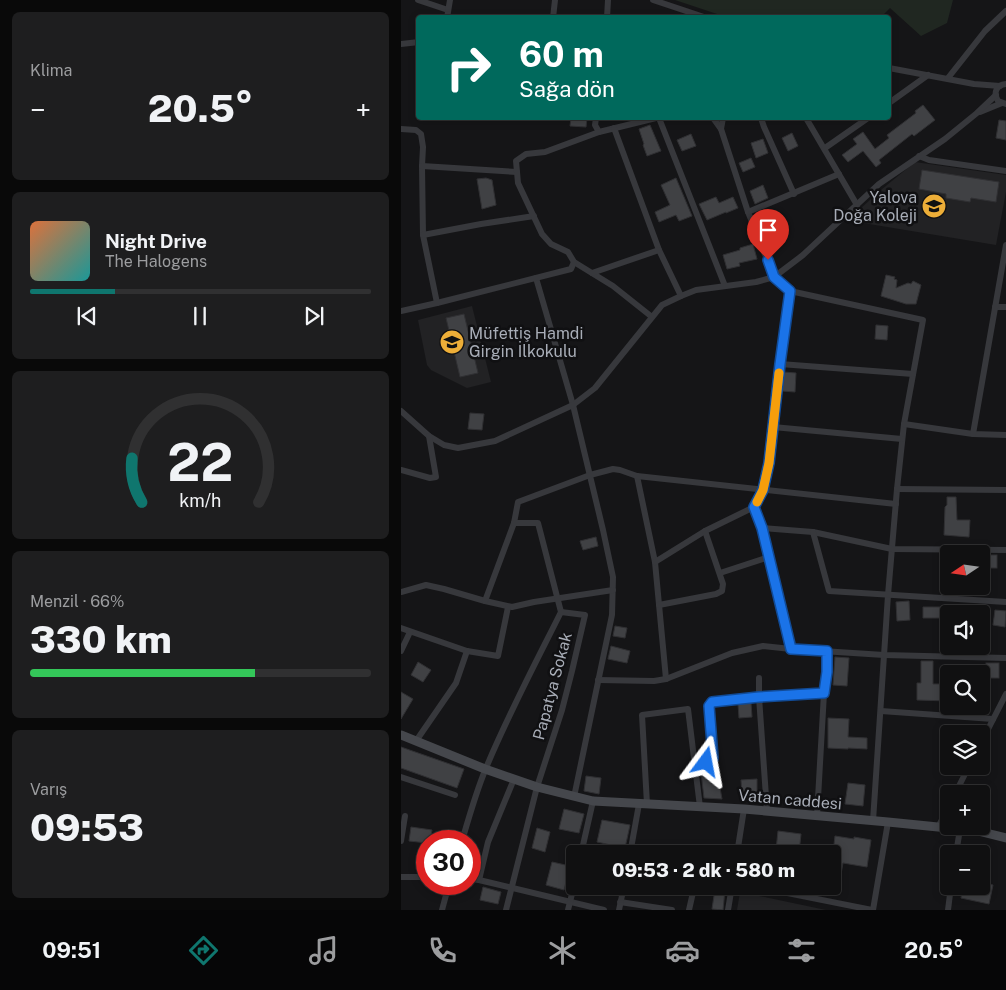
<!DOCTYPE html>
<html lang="tr">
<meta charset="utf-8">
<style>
body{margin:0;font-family:"Public Sans",sans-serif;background:#1e1e1f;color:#f1f3f6;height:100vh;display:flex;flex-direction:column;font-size:19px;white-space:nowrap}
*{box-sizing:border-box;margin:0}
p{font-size:16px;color:#9c9d9f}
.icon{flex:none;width:28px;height:28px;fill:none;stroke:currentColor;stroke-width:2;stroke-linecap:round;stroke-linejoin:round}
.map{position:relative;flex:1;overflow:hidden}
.panel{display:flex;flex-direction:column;gap:12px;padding:12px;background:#090909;width:401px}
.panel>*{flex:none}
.top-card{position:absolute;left:15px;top:15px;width:475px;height:105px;border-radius:5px;box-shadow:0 2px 8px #0003,0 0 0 1px #303031;background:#00695c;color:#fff;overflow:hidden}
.needle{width:32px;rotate:257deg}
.buttons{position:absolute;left:539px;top:545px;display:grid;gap:10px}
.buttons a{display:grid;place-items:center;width:50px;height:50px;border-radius:5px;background:#101011;box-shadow:0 2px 8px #0003,0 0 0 1px #303031;font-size:25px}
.speed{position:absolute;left:15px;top:830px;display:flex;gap:10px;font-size:25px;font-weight:700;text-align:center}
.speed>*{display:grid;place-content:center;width:65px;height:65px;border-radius:50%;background:#101011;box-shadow:0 2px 8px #0003,0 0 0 1px #303031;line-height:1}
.speed .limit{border:8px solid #d22;background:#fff;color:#111}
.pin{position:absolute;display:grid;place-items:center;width:42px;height:42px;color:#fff;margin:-51px -21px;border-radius:50% 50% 50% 0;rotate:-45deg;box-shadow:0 0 5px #0007}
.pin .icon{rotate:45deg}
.me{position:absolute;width:55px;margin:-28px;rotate:13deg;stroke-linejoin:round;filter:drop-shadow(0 0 4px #0008)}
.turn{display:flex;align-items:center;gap:18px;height:105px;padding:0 20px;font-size:22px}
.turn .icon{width:65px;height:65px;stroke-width:2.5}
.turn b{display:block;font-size:35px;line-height:42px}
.big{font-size:38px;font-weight:800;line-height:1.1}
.panel .card{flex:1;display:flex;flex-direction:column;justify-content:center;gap:8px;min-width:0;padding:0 18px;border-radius:8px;background:#1e1e1f}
.panel .dial{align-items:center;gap:0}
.dial svg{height:130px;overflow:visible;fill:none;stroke:#303031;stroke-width:7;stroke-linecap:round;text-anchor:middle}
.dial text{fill:#f1f3f6;stroke:none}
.song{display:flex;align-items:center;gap:15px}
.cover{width:60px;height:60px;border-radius:8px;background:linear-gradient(135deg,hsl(20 70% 55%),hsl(180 70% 35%))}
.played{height:5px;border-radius:2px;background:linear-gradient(90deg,#0f766e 25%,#303031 25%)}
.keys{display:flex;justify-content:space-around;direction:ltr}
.heat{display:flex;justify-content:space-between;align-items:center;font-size:28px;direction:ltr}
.charge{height:8px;border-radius:4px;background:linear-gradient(90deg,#34c759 66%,#303031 0)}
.trip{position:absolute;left:165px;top:845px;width:275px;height:50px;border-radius:5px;background:#101011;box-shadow:0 2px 8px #0003,0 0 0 1px #303031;font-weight:800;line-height:50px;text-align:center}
.dock{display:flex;height:80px;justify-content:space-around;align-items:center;background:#060607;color:#9c9d9f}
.dock .icon{width:35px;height:35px}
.dock .selected{color:#0f766e}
.dock b{font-size:22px;color:#f1f3f6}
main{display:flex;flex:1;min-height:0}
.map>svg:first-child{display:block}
.built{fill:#222224}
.green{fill:#202721}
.building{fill:#404144;stroke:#303033}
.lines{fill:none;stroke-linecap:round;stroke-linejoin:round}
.street{stroke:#37383c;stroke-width:6}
.secondary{stroke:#45474c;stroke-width:9}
.route-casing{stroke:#114b97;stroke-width:12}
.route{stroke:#1a73e8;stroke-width:9}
.slow{stroke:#f59e0b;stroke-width:9}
.labels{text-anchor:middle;stroke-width:5;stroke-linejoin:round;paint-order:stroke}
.poi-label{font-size:16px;fill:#a8adb7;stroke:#101012;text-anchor:end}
.street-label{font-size:16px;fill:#a8adb7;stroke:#101012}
</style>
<main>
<section class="panel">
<div class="card"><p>Klima</p>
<div class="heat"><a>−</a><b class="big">20.5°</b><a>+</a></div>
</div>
<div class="card">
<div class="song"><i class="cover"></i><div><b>Night Drive</b><p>The Halogens</p></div></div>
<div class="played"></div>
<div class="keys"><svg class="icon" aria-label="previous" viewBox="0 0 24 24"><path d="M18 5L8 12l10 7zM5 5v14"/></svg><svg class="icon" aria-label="pause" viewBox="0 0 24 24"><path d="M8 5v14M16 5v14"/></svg><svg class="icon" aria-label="next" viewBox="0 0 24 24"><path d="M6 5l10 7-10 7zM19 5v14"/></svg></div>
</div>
<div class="card dial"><svg viewBox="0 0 100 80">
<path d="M14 69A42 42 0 1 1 86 69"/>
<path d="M14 69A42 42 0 0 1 8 42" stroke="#0f766e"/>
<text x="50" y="56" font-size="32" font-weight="700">22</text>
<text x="50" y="72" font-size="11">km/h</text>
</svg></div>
<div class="card"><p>Menzil · 66%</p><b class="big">330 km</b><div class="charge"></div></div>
<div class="card"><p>Varış</p><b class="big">09:53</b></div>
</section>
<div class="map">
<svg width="605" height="910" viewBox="0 0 605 910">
<rect width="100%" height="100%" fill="#151517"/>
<g class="built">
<polygon points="514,162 605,175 605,192 595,245 450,221 448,219 480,190"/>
<polygon points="71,306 90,382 66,388 30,370 26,365 17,320"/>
<polygon points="339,892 425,910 336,910"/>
</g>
<polygon class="green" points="274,0 552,0 546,23 520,36 489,8 480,17 325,17"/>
<g class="building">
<polygon points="522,105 534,120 513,136 511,134 478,160 480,163 475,167 462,151 447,162 441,155 456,144 452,139 462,132 474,149 488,138 486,135 515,113 514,111"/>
<polygon points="170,118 186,118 185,127 169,126"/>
<polygon points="598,120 605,121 605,140 595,138"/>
<polygon points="249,125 260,151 246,156 242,145 243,144 238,129"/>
<polygon points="391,133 397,146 387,151 381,138"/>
<polygon points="290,134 295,146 281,151 276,140"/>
<polygon points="362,139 367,153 355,158 350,143"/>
<polygon points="350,158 354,167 342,172 338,163"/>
<polygon points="521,170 598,182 595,202 570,198 569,202 545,198 545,194 518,189"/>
<polygon points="85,178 91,180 95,205 81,209 76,179"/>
<polygon points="275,178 291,216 278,221 275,215 258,222 254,212 269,205 260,185"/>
<polygon points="362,185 367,198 354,204 349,191"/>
<polygon points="315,197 318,203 332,197 337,208 325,213 325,212 306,220 298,204"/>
<polygon points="352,244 356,259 338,263 339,266 326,269 322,255 339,250 339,248"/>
<polygon points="485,275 494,277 493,279 496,280 495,288 507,283 510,284 512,281 520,285 515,304 505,304 480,296"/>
<polygon points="63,314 77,373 59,377 45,318"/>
<polygon points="475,325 487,326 486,340 474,339"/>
<polygon points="383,372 395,373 394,392 381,391"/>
<polygon points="69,413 83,414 81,430 67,429"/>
<polygon points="546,497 555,497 556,520 569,520 568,537 543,535 544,507 546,505"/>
<polygon points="195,537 197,546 182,550 179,541"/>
<rect x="582" y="555" width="14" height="13"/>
<polygon points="508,601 509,620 496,621 495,602"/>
<polygon points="540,606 564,608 564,614 548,614 548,621 539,620 539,618 522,618 522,607 540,607"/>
<polygon points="594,610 605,611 604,627 592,625"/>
<polygon points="214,626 226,628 224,638 212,636"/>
<polygon points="210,646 229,651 226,663 207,659"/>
<polygon points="434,657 448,658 446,686 432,685"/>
<polygon points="520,661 532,661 532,684 548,684 548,701 516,700 516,683 520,683"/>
<polygon points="17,662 30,670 22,682 10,675"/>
<rect x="585" y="663" width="13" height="15"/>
<polygon points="0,692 12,699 0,719"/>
<polygon points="350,703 351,717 338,718 337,704"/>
<polygon points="427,718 448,719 447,737 466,738 466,749 447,748 447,749 427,748"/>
<polygon points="0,747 63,769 56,788 0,768"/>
<polygon points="316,771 321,799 303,798 300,772"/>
<polygon points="185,776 200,778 198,794 183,791"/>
<polygon points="356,779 356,795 341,793 340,780"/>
<polygon points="447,783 464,785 462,806 444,804"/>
<polygon points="163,809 183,814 178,833 158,829"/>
<polygon points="201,820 229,825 224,848 196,842"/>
<polygon points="10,827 31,830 29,841 26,841 26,843 8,841"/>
<polygon points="136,828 149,832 144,852 131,848"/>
<polygon points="377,831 400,834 398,853 375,850"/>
<polygon points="434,836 453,839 453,837 470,840 466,867 442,863 437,891 431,890 431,869 433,862 431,861"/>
<polygon points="151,862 169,866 163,890 145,885"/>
<polygon points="580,882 592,885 588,904 560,898 562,886 580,886"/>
<polygon points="82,887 100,892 97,904 79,900"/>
<polygon points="314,889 324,890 322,910 311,909"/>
</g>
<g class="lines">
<g class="street">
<polyline points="17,0 47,10"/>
<polyline points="252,0 306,18"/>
<polyline points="46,18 49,0"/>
<polyline points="152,18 154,0"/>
<polyline points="206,18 207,0"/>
<polyline points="0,44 18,42"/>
<polyline points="488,68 573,84 599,86"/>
<polyline points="547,78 584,31 605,11"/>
<path d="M605,84C595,85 592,93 597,101L605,104"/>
<polyline points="488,103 527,75"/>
<polyline points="579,112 601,103"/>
<polyline points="195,118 194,125 198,132 255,118"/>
<polyline points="258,118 324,286"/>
<polyline points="312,118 320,129"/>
<polyline points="322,118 320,129 347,212 373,277 389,291 522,320 503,424 496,489 487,595 472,821"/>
<polyline points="360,118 363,127 393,194"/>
<polyline points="405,118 456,205"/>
<polyline points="213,128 258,250 280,296"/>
<polyline points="0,129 15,130 20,134 22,147 21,166 22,235 36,303"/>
<polyline points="424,148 467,118"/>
<polyline points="518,156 528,160 605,171"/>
<polyline points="21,166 116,172"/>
<polyline points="347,212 438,174"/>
<polyline points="22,235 80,224 133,216"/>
<polyline points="173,262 212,286 251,317"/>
<polyline points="191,273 258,250"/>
<polyline points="135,278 172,405 202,530 212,577 211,615 173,797"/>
<polyline points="389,291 379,364 368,463 362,490 353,507 361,528 390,649"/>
<polyline points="594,307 605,307"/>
<polyline points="0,311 36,303 170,269 173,262 167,252 150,244 141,234 117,183 115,161 125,154 144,152 198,132"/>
<polyline points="379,364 512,374"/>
<polyline points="0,411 28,436 43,445 57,448 94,441 172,405 194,388 261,305 280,296 295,290 355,282 373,277 402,255 478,184 544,139 576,113 595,95"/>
<polyline points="503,424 572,434 605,435"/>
<polyline points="372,427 501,439"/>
<polyline points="572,434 605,245"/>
<polyline points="0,470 29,478 35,477 28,436"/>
<polyline points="236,476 254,562 265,679"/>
<polyline points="496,489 605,490"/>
<polyline points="361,528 412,532 491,549 605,550"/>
<polyline points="412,532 428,591 605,602"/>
<polyline points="254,562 304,531 353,507"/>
<polyline points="319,573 368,557"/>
<polyline points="0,592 25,585 43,589 84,601 111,607 133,602 212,590"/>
<polyline points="84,601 113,523 117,502 189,475 212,469 219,470 236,476 495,504"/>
<polyline points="258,605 315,594 321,591 322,584 304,531"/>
<polyline points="0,628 66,651 97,656 107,607"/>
<polyline points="0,651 9,632"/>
<polyline points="358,678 358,697 366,811"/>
<polyline points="197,680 253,681 265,679 331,653 362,646 390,649 483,655 605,658"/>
<polyline points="480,711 592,719"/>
<polyline points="15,741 55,683 66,651"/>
<polyline points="580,743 605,694"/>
<polyline points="293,764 305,762 312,758 308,706 311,702 358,697 423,693"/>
<polyline points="0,777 54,795"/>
<polyline points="554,794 568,766"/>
<polyline points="246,804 241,715 287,709 299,807"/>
<polyline points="416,816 423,693 426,672 426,651"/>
<polyline points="537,827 548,807"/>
<polyline points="0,841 4,816"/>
<path d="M61,841C68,817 75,792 85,768C107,715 134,664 160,612L137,523H113"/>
<polyline points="180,854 192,801"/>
<polyline points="229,854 238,804"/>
<polyline points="336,854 343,809"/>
<polyline points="555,854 559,829"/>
<polyline points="0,877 26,877"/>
<polyline points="69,879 78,880 203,910"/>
<polyline points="78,880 87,842 113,779"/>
<polyline points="351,886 471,910"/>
<polyline points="219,902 271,910"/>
<polyline points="41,910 48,884"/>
<polyline points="105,910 136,787 161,710 171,671 184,615 160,612"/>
<polyline points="167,910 174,882"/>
<polyline points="218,910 223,886"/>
<polyline points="288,910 293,888 292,886"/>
<polyline points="327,910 331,886"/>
<polyline points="472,910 487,822"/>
<polyline points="547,910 550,886"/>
</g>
<polyline class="secondary" points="0,735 84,769 136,787 192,801 343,809 487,822 577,831 605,838"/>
</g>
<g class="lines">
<defs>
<polyline id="route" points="305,762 312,758 308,706 311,702 358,697 423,693 426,672 426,651 390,649 361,528 353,507 362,490 368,463 379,364 389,291 373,277 367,260"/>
</defs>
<use href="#route" class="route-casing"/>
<use href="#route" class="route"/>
<polyline class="slow" points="356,502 362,490 368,463 378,373"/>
</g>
<defs>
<symbol id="school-disc" viewBox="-11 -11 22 22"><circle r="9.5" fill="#edae38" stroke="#101012"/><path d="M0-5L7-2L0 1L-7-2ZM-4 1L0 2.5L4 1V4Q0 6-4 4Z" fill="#111"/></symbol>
</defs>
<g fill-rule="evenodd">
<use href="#school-disc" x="519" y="192" width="28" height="28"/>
<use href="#school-disc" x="37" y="328" width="28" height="28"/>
</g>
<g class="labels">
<g class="poi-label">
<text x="516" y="203">Yalova<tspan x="516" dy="18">Doğa Koleji</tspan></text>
<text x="68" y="339" text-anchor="start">Müfettiş Hamdi<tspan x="68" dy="18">Girgin İlkokulu</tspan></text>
</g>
<g class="street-label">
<text transform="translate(151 686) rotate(-75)" y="6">Papatya Sokak</text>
<text transform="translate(389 799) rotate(5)" y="6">Vatan caddesi</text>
</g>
</g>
</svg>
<div class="buttons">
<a><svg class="needle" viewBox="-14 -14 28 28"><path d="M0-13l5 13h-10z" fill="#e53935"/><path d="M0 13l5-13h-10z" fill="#9c9d9f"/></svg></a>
<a><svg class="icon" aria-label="sound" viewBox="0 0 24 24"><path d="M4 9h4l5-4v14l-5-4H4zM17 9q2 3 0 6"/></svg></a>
<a><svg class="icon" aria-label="search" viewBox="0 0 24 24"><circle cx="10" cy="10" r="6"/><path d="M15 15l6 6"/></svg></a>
<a><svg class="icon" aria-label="layers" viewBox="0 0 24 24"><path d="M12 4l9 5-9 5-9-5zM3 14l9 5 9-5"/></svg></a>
<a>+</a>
<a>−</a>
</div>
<div class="speed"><div class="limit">30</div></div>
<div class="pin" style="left:367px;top:260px;background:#d93025"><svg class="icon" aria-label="arrive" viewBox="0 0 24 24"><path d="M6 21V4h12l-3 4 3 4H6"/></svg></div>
<svg class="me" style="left:305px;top:762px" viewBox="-20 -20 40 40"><path d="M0-17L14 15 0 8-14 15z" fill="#1a73e8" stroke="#fff" stroke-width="4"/></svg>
<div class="trip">09:53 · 2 dk · 580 m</div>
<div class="top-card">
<div class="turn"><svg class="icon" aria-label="right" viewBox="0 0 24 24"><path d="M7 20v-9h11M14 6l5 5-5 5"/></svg><div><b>60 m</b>Sağa dön</div></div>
</div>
</div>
</main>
<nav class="dock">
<b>09:51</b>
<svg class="icon selected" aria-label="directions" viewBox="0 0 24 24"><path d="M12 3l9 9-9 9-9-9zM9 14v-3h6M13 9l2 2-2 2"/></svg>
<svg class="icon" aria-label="music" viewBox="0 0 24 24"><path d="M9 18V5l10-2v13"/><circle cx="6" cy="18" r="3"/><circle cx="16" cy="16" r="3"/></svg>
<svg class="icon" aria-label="phone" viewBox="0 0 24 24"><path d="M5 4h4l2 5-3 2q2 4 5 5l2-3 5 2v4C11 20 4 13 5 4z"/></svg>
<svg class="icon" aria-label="climate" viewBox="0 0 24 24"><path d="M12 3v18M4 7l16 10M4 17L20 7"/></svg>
<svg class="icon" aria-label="car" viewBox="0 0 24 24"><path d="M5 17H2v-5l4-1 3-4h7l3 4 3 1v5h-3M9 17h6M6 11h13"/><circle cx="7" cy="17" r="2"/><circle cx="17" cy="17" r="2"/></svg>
<svg class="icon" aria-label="filters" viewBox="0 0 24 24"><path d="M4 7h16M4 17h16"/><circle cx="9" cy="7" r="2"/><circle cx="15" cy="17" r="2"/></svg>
<b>20.5°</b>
</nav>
